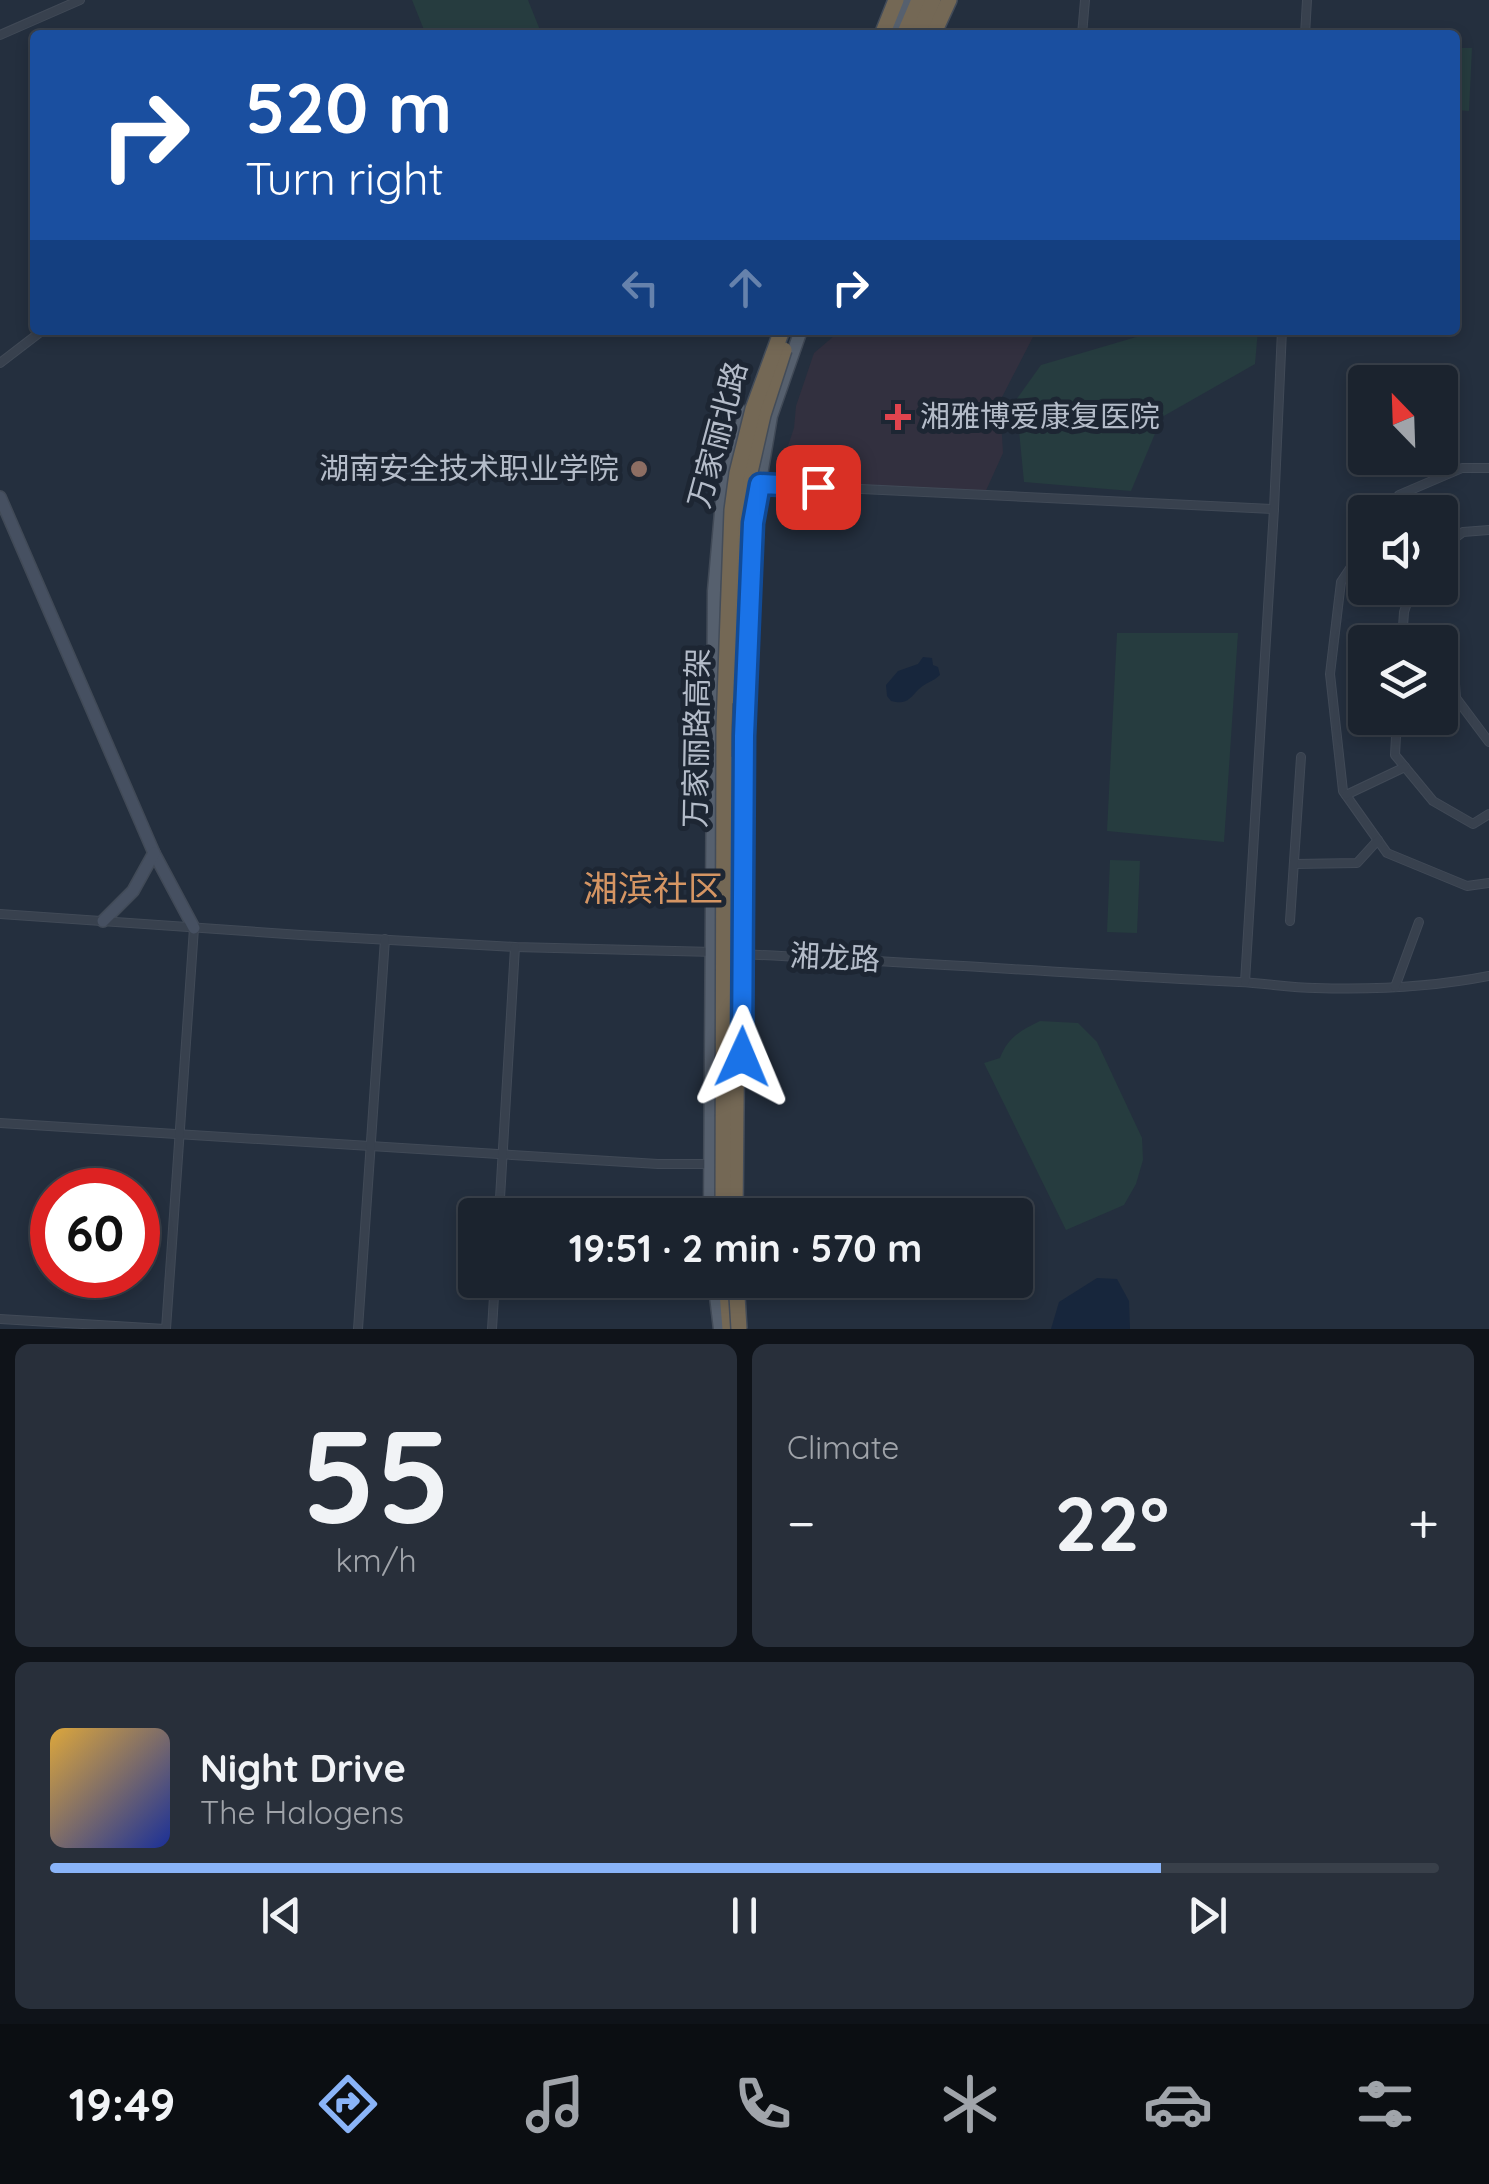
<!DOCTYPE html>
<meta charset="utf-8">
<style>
body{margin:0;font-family:Quicksand,"Noto Sans SC",sans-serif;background:#282f3a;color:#f1f3f6;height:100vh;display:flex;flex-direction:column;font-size:38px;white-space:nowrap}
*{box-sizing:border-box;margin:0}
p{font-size:32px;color:#a0a4aa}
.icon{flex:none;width:55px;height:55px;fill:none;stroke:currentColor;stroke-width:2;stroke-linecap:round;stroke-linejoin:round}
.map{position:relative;height:1329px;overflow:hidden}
.drawer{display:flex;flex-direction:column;gap:15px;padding:15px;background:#0f1319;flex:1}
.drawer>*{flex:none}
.banner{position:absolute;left:30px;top:30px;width:1430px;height:305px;border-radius:10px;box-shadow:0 5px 15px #0003,0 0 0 2px #39404a;background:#1a4fa0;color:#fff;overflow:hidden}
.needle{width:65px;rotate:337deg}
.tools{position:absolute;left:1348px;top:365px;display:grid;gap:20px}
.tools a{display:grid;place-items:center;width:110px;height:110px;border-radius:10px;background:#1b232e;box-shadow:0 5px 15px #0003,0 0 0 2px #39404a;font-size:50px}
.speed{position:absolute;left:30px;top:1168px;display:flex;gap:20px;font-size:50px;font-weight:700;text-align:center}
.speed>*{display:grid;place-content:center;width:130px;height:130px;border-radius:50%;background:#1b232e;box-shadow:0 5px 15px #0003,0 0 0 2px #39404a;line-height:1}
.speed .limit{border:15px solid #d22;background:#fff;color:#111}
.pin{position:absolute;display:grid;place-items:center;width:85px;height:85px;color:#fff;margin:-42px;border-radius:20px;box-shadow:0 5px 15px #0006}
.me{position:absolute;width:110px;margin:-55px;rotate:1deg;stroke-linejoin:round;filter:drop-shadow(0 0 8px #0008)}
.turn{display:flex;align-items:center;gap:35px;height:210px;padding:0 50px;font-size:45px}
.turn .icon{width:130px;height:130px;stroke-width:2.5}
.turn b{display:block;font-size:70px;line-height:85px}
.lanes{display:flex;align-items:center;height:95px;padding:0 50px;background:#0003;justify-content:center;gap:50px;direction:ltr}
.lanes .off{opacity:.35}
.big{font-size:75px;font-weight:800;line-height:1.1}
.drawer .tile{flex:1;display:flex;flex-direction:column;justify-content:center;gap:15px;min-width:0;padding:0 35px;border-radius:15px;background:#282f3a}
.drawer .dial{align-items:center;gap:0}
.dial b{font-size:130px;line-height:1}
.song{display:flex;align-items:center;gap:30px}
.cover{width:120px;height:120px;border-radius:15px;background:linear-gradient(135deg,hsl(40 70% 55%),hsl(230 70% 35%))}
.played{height:10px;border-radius:5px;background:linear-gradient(90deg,#8ab4f8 80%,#39404a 80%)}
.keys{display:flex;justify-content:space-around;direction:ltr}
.heat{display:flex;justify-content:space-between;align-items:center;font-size:55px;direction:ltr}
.drawer .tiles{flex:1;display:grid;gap:15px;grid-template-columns:1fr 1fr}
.tile:last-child{grid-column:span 2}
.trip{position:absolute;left:458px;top:1198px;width:575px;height:100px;border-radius:10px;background:#1b232e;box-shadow:0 5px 15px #0003,0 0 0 2px #39404a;font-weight:800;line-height:100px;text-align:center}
.menu{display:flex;height:160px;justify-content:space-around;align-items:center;background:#0b0e12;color:#a0a4aa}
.menu .icon{width:70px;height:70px}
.menu .selected{color:#8ab4f8}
.menu b{font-size:45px;color:#f1f3f6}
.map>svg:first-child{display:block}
.medical{fill:#32303f}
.green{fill:#263c3f}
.water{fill:#17263c}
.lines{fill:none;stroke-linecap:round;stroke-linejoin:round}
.street-casing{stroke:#414a57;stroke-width:10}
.secondary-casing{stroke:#414a57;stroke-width:14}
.primary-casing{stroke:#414a57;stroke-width:15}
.highway-casing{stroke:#434c59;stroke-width:18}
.street{stroke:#38414e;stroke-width:8}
.secondary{stroke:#465061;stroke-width:11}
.primary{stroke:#56606e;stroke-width:12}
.highway{stroke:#746855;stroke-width:15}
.highway-bridge-casing{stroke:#434c59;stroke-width:18;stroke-linecap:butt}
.highway-bridge{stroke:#746855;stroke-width:15}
.route-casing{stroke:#114b97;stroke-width:25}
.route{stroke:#1a73e8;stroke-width:18}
.health-dot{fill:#e0444e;stroke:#1d2633;stroke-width:4}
.education-dot{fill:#8d6e63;stroke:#1d2633;stroke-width:4}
.labels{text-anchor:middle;stroke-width:10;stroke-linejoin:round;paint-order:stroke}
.poi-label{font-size:30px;fill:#b4bcc9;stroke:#1d2633;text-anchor:start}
.street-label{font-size:30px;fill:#b4bcc9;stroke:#1d2633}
.quarter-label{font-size:35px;fill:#d59563;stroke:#1d2633}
</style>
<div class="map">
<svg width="1489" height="1329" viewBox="0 0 1489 1329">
<rect width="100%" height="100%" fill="#242f3e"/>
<polygon class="medical" points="841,330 1030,330 1035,333 1000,401 1003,453 984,495 776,482 794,428 796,406 814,353"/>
<g class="green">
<polygon points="412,0 528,0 542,35 426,35"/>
<polygon points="1455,48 1472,48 1469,111 1455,110"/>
<polygon points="1160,330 1258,330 1255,364 1162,417 1131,491 1024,482 1016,400 1041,365"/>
<polygon points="1117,633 1238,633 1224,842 1107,831"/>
<polygon points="1110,860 1140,861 1137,933 1107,932"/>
<path d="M1040,1021L1078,1023L1097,1042L1142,1138L1143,1160L1136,1184L1124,1205L1066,1230L984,1063L1000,1058C1008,1037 1020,1031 1040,1021Z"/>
</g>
<g class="water">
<path d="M923,657L932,658L933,665L938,667L940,675C934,681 925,683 919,689C909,699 907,705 891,701L887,696L886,685L898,671L918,664Z"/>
<polygon points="1097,1278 1117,1279 1129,1301 1130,1329 1051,1329 1059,1302"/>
</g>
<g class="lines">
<defs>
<g id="street">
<polyline points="0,35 80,0"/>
<polyline points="1082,35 1085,0"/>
<polyline points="1305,35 1307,0"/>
<polyline points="0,363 43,330"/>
<polyline points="759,484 1274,509"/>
<polyline points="1387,512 1399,495 1462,468 1489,468"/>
<polyline points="1365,546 1341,582 1330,674 1343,791 1387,853 1467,886 1489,883"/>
<polyline points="1440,549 1463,532 1489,530"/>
<polyline points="1402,642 1404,612 1412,588"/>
<polyline points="1454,670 1456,698 1489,742"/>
<polyline points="1397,718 1395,755 1433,801 1473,824 1489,814"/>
<polyline points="1346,795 1405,767"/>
<polyline points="1295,864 1357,863 1378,840"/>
<polyline points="0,914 301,935 515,947 714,952"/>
<polyline points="1290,921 1301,757"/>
<path d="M738,954C905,961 1072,974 1239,982C1265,983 1290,988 1315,988C1373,990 1433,987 1489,976"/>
<polyline points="1245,982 1274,509 1282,330"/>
<polyline points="1395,987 1419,922"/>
<polyline points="0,1123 658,1164 709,1164"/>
<polyline points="499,1215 515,947"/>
<polyline points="0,1319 165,1329"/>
<polyline points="166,1329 194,928"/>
<polyline points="358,1329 385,939"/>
<polyline points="492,1329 495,1280"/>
</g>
<g id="secondary">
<polyline points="0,497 154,853 194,928"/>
<polyline points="103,921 133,891 154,853"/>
</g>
<g id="primary">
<polyline points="895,35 908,0"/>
<polyline points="758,493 771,416 801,330"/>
<polyline points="746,698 754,518"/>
<polyline points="743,933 744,763"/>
<polyline points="710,1215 714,591 722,501 745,412"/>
<polyline points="714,1280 720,1329"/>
</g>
<g id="highway">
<polyline points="882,35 896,0"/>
<polyline points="904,35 919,0"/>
<polyline points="918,35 933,0"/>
<polyline points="933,35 949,0"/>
<polyline points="749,524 759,484"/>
<polyline points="726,1280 730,1329"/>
</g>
</defs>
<use href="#street" class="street-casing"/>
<use href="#secondary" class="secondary-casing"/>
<use href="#primary" class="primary-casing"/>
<use href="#highway" class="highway-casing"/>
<use href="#street" class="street"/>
<use href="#secondary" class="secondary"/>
<use href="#primary" class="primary"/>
<use href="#highway" class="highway"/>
<defs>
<g id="highway-bridge">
<polyline points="734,696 748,481 763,415 784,350"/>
<polyline points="734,764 737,1007 735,1215"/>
<polyline points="739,773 741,686"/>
<polyline points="723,1215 724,726 732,510 737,473 753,409 782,330"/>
<polyline points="736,1280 739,1329"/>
</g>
</defs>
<use href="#highway-bridge" class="highway-bridge-casing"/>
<use href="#highway-bridge" class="highway-bridge"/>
</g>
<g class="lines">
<defs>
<polyline id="route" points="742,1057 744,736 753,523 760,484 818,487"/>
</defs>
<use href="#route" class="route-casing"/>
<use href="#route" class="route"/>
</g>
<path class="health-dot" d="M893 402h10v10h10v10h-10v10h-10v-10h-10v-10h10z"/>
<circle class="education-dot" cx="639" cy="469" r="10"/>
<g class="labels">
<g class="poi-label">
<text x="920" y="427">湘雅博爱康复医院</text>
<text x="619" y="479" text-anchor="end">湖南安全技术职业学院</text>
</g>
<g class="street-label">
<text transform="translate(718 435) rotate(-75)" y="10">万家丽北路</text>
<text transform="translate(697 738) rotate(-89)" y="10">万家丽路高架</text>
<text transform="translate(835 958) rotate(3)" y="10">湘龙路</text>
</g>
<g class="quarter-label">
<text x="653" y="901">湘滨社区</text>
</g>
</g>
</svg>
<div class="tools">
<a><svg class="needle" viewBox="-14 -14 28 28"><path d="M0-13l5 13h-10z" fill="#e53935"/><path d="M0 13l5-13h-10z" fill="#a0a4aa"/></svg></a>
<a><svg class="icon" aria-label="sound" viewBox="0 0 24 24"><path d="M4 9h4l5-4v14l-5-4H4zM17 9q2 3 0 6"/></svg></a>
<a><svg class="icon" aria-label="layers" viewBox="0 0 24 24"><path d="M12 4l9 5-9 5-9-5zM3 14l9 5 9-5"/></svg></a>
</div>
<div class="speed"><div class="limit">60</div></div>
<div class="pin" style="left:818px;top:487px;background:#d93025"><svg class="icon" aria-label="arrive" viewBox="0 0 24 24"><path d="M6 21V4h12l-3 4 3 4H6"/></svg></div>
<svg class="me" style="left:742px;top:1057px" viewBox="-20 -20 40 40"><path d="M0-17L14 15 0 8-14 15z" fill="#1a73e8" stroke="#fff" stroke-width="4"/></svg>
<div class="trip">19:51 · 2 min · 570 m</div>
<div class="banner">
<div class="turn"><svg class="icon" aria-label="right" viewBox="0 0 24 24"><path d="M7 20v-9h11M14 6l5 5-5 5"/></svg><div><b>520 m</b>Turn right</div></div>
<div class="lanes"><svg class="icon off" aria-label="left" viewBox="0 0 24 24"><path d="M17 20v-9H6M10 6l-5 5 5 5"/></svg><svg class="icon off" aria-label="ahead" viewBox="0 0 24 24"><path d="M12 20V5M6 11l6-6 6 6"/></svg><svg class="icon" aria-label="right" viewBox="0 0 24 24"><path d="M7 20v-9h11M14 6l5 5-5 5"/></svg></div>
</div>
</div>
<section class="drawer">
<div class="tiles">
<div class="tile dial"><b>55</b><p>km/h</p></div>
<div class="tile"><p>Climate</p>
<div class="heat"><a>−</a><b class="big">22°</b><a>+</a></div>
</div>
<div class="tile">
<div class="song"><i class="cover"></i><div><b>Night Drive</b><p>The Halogens</p></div></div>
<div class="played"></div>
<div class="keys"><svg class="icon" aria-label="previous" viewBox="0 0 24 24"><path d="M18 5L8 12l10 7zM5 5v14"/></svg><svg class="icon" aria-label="pause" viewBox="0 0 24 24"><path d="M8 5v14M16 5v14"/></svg><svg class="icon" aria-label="next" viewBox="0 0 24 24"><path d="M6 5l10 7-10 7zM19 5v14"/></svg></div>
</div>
</div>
</section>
<nav class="menu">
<b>19:49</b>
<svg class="icon selected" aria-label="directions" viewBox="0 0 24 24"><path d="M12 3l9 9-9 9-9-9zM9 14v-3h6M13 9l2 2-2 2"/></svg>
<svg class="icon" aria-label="music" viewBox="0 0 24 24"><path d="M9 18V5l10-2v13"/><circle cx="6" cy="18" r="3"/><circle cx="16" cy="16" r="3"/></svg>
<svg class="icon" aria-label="phone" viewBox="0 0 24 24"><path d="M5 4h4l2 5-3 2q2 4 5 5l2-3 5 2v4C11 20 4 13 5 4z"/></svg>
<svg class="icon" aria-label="climate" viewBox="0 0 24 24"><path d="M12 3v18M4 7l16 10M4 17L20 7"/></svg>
<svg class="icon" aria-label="car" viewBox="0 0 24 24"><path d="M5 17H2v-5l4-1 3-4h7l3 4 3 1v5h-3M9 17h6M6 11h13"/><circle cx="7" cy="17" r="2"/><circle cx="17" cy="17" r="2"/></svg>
<svg class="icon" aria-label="filters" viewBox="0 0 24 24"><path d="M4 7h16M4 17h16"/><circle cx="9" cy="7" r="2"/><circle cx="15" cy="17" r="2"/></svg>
</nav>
